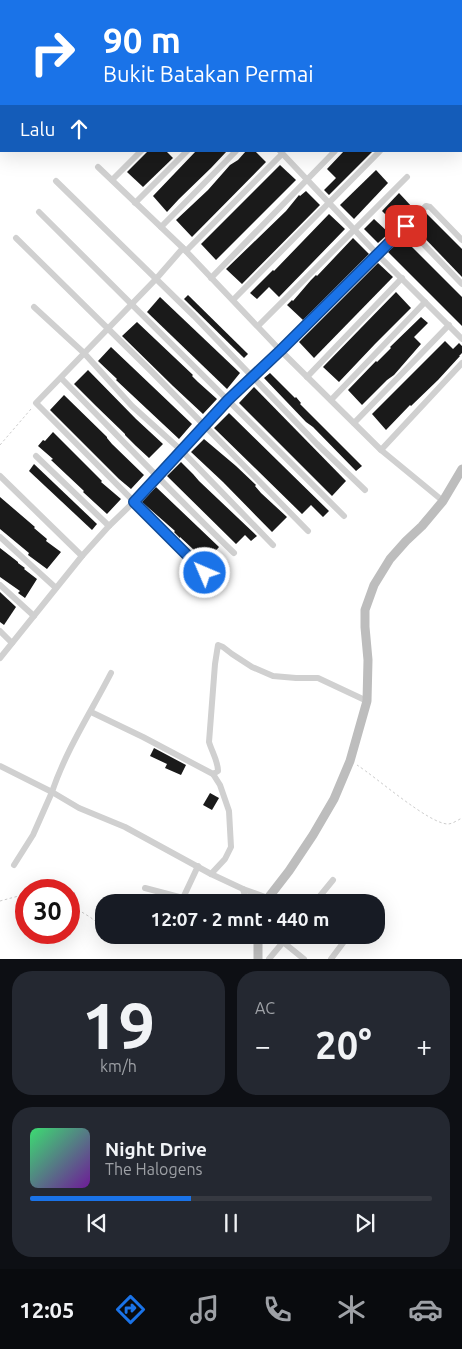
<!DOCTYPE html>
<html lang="id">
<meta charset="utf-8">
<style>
body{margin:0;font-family:Ubuntu,sans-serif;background:#242831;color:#f1f3f6;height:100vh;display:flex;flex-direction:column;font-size:19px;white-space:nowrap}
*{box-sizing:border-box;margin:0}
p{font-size:16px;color:#9ea1a6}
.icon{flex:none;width:28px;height:28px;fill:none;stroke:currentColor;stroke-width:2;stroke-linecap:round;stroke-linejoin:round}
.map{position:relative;height:959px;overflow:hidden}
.sheet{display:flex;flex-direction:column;gap:12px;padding:12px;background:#0d0f14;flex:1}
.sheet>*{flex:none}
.banner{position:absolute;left:0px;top:0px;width:462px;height:152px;box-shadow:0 5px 20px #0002;background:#1a73e8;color:#fff;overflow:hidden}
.speed{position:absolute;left:15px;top:879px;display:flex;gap:10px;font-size:25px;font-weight:700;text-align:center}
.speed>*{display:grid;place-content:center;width:65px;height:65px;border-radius:50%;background:#171b24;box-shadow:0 5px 20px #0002;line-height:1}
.speed .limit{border:8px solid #d22;background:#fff;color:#111}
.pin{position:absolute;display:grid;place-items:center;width:42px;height:42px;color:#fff;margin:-21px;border-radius:10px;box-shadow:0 2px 8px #0006}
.me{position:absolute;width:55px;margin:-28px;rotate:315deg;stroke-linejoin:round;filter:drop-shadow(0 0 4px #0008)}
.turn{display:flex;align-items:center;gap:18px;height:105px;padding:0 20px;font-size:22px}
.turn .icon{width:65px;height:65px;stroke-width:2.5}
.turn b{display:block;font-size:35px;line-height:42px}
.then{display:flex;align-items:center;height:48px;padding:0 20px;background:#0003;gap:10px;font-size:19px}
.big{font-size:38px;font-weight:600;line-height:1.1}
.sheet .widget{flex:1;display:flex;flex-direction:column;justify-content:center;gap:8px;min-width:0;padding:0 18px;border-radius:20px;background:#242831}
.sheet .dial{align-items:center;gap:0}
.dial b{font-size:65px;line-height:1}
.song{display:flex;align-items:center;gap:15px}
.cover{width:60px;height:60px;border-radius:8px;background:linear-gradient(135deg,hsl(140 70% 55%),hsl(280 70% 35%))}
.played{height:5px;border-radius:2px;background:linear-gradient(90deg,#1a73e8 40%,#363941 40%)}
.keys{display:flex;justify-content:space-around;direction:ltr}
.heat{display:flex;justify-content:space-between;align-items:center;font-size:28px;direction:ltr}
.sheet .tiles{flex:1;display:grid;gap:12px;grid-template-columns:1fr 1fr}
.widget:last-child{grid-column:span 2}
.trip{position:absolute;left:95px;top:894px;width:290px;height:50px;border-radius:20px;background:#171b24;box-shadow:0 5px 20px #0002;font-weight:600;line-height:50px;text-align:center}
.tabs{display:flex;height:80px;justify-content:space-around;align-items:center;background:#090b0e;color:#9ea1a6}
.tabs .icon{width:35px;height:35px}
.tabs .selected{color:#1a73e8}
.tabs b{font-size:22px;color:#f1f3f6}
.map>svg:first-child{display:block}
.building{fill:#1a1a1a}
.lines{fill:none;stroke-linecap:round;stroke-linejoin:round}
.path{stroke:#cdcdcd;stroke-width:1;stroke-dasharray:2.5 2.5;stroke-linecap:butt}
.street{stroke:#d0d0d0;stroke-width:6}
.secondary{stroke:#bdbdbd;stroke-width:9}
.route-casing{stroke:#114b97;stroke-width:12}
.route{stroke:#1a73e8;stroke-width:9}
</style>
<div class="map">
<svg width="462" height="959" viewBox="0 0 462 959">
<rect width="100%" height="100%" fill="#fff"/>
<g class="building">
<polygon points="148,151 166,151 173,158 143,187 127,172"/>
<polygon points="196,151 227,151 211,168 179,199 167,212 153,196"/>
<polygon points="246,151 255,151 266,162 192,237 176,220 208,190 230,165 238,160"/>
<polygon points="344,151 373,151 329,195 324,190 336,178 327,169"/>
<polygon points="280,165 296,180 216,260 201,244"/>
<polygon points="376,170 388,183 354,219 340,205"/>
<polygon points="306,191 320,205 242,284 226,269 286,211 299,195 300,196"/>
<polygon points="399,193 413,208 396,225 382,211"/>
<polygon points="426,213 462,249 462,277 413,226"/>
<polygon points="329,214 345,229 279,297 269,287 257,299 250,293 273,270 274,271"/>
<polygon points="374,219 389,233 378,243 364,229"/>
<polygon points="353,238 369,254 303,320 287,305 292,300 293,301 311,280 316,275 317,276"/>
<polygon points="403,238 462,297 462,326 388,252"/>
<polygon points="378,263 393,277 314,358 299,342"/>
<polygon points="396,292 411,308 375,344 339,382 323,367"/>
<polygon points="188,295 248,354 244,358 184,299"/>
<polygon points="160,297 240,373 227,389 147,312"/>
<polygon points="421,317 428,323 414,337 421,344 394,375 387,380 362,405 348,390 376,361 377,362 391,348 390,347"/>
<polygon points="137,322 193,375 192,376 198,382 217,399 203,414 173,386 122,336"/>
<polygon points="445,341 453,349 459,343 462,346 462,353 459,356 460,356 438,380 411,406 410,405 386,430 372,414"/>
<polygon points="111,347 192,424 179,439 116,380 117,379 98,361"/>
<polygon points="88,370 136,419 163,444 149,458 136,446 125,435 125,434 96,406 74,384"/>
<polygon points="270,373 295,398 296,397 301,403 300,404 362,466 356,471 313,427 306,422 264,378"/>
<polygon points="254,387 346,481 332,496 239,403"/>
<polygon points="64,395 107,437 107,438 112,444 144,475 131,489 119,479 50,410"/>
<polygon points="229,413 329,511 323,517 311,505 302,514 214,428"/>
<polygon points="53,432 102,481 101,482 121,499 107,514 83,492 84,491 51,460 53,459 38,446 43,440 45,441"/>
<polygon points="204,439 236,466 256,485 255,486 261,493 287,517 272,532 223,482 191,452"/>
<polygon points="181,462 193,474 199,481 257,536 251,541 245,535 236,544 167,476"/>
<polygon points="34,464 97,524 92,530 29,471"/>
<polygon points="156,487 219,547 205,563 193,551 194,550 180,537 180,538 174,532 175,531 142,502"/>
<polygon points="0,497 35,527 34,528 47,539 46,541 61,552 47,569 28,555 29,553 0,529"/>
<polygon points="0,548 18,562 18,563 25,568 24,569 37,579 25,598 18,593 20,591 0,577"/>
<polygon points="0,592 16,607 4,625 0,622"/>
<polygon points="154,748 186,765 181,775 165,768 167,764 150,756"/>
<polygon points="210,793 219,798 212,810 203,805"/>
</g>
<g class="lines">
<g class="path">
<polyline points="0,445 31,409"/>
<path d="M357,765C376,777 429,824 448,824C452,824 458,820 462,818"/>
<polyline points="69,891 74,892 77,900 75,908 90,917 104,928"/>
<polyline points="0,901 26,894"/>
<polyline points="136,902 140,894"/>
</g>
<g class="street">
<polyline points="280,151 382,259 462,339"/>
<polyline points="98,167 183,248 278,348 381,450 443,501"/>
<polyline points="112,180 141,151"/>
<polyline points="56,181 194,316 317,444 365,490"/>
<polyline points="135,203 187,151"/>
<polyline points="39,212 344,516"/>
<polyline points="406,226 462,284"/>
<polyline points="161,227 236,151"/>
<polyline points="16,238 151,371 308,531"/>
<polyline points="183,248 156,279 36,403 205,573"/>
<polyline points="186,251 282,154"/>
<polyline points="211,278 335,151"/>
<polyline points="233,300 380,151"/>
<polyline points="34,307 84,353 132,406 182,451 273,545"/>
<polyline points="258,326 407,177"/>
<polyline points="307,377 402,278"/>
<path d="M61,378C118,436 175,496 234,553"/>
<polyline points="331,400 425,302"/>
<polyline points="354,423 449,325"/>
<polyline points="381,450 462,363"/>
<polyline points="36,456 109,526"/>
<polyline points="0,476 82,556 109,526 143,493 228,400 281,350 426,206 430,207 462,240"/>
<polyline points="0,537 56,588"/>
<polyline points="0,585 34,616"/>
<polyline points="0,631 12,643"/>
<polyline points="0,658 82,556"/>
<path d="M111,673C91,712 66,750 52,792L79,808L125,827L211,874L243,889L268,898"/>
<polyline points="91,712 143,737 213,774 220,785 229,811 231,847 225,859 211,874"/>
<polyline points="0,766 52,792 33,835 14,865"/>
<path d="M213,774L218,771C218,761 212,752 209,742L215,664L218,645L223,647L232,654L252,667L273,676L296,678H318L367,701"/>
<polyline points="145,888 183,898 198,866"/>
<polyline points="243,889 247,902"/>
<polyline points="315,902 333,880"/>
<polyline points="283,942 304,959"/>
<polyline points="269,959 289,935"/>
<polyline points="331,959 349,935"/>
</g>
<g class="secondary">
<polyline points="265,902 289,871 313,835 334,799 350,761 367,701 368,660 365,627 365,610 374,585 390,559 406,541 422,526 443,501 462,469"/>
<polyline points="258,935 258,959"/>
</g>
</g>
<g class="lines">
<defs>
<polyline id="route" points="205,573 134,502 228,400 281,350 406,226"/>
</defs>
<use href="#route" class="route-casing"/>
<use href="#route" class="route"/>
</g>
</svg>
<div class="speed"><div class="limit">30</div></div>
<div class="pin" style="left:406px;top:226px;background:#d93025"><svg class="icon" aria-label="arrive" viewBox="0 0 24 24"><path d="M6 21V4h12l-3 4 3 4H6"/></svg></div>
<svg class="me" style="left:205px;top:573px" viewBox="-20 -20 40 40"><circle r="17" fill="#1a73e8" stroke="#fff" stroke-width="3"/><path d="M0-11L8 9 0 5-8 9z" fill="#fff"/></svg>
<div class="trip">12:07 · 2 mnt · 440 m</div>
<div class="banner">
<div class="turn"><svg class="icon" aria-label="right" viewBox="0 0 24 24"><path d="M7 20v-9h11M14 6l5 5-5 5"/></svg><div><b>90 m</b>Bukit Batakan Permai</div></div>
<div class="then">Lalu<svg class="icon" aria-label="ahead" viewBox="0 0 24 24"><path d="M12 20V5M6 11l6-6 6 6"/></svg></div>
</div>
</div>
<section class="sheet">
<div class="tiles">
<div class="widget dial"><b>19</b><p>km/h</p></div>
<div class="widget"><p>AC</p>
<div class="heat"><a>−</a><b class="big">20°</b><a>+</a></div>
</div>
<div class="widget">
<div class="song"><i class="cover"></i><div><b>Night Drive</b><p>The Halogens</p></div></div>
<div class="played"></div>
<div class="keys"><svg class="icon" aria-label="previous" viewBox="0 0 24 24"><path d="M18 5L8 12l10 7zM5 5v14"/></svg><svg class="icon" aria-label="pause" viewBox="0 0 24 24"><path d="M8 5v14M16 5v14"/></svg><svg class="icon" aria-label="next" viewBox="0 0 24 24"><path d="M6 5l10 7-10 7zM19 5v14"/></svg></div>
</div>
</div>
</section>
<nav class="tabs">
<b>12:05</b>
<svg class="icon selected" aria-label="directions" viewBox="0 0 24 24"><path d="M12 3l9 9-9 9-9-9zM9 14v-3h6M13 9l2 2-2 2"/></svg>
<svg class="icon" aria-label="music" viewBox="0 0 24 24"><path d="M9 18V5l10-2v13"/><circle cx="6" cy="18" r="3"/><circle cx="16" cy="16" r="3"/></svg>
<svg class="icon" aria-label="phone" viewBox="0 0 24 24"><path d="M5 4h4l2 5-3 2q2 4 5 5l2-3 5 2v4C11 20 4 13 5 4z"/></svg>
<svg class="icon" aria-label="climate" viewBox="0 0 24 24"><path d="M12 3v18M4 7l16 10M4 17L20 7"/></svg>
<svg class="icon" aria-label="car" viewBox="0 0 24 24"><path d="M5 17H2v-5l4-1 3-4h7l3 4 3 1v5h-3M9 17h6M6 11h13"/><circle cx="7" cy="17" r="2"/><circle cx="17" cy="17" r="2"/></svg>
</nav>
